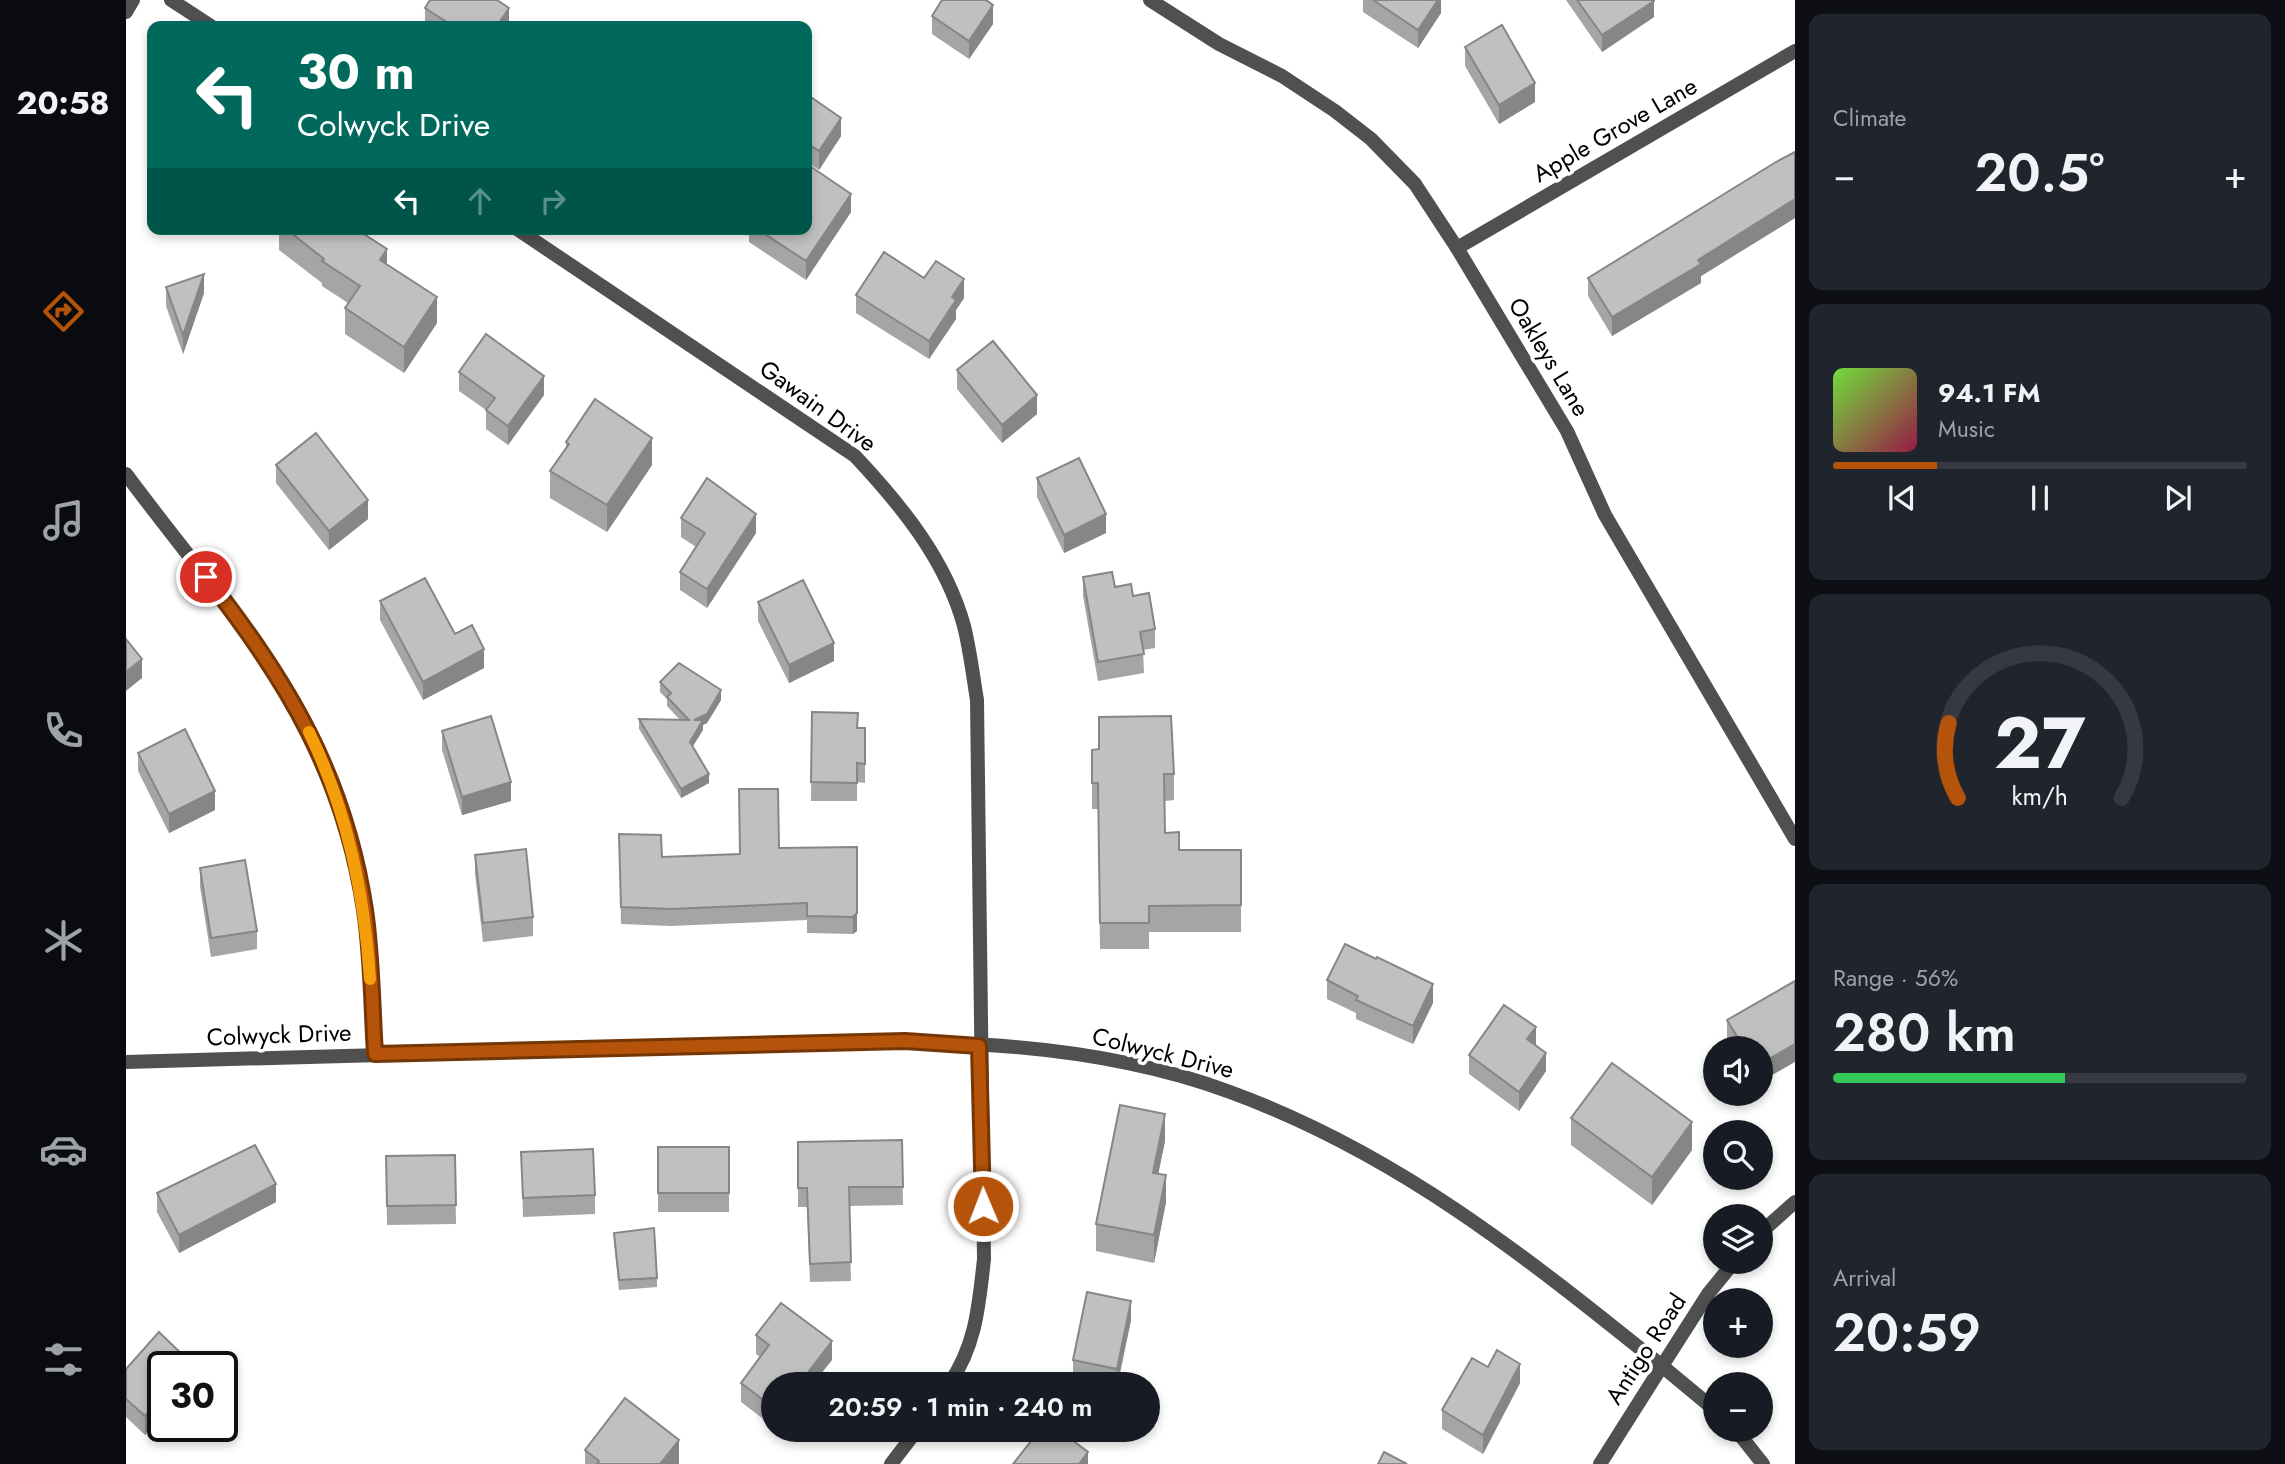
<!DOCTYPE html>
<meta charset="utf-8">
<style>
body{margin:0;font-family:Jost,sans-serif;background:#20242c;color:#f1f3f6;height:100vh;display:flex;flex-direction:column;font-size:26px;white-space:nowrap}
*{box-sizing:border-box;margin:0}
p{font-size:23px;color:#9ea1a6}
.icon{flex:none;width:38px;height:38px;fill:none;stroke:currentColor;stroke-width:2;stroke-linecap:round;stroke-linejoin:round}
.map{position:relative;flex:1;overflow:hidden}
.sheet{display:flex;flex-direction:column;gap:14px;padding:14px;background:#0d0f14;width:490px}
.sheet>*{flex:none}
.guide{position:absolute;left:21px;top:21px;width:665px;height:214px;border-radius:14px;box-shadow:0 4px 10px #0003;background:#00695c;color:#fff;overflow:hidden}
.buttons{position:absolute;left:1577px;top:1036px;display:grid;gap:14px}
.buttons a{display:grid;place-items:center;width:70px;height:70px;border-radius:50%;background:#171b24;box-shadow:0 4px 10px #0003;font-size:35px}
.speed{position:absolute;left:21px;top:1351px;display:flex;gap:14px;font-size:35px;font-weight:700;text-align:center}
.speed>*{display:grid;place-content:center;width:91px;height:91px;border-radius:50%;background:#171b24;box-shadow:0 4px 10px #0003;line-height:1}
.speed .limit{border:4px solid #111;border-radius:10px;background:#fff;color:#111}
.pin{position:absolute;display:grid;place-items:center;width:60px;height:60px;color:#fff;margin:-30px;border:4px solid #fff;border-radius:50%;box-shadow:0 2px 7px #0007}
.me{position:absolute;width:77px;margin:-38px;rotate:359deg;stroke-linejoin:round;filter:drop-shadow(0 0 5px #0008)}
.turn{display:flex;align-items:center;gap:24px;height:147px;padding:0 35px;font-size:32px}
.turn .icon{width:91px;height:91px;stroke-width:2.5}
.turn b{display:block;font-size:49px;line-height:60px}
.lanes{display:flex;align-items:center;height:66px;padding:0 35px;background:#0003;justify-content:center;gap:35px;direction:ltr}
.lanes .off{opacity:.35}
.big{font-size:52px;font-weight:600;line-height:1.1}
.sheet .card{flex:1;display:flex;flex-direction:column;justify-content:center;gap:10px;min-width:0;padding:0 24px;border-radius:14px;background:#20242c}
.sheet .dial{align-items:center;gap:0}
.dial svg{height:182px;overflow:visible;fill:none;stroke:#363941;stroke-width:7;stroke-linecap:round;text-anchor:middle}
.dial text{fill:#f1f3f6;stroke:none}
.song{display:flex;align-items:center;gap:21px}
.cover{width:84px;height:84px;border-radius:10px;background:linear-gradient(135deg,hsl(100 70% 55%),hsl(340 70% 35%))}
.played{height:7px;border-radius:4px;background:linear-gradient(90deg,#b45309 25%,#363941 25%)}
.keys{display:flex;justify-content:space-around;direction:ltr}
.heat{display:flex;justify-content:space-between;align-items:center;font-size:38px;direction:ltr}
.charge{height:10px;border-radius:5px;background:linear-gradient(90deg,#34c759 56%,#363941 0)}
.trip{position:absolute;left:635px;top:1372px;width:399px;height:70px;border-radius:35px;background:#171b24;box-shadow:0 4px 10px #0003;font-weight:600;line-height:70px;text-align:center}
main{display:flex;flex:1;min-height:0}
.menu{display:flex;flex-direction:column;width:126px;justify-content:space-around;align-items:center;background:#090b0e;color:#9ea1a6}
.menu .icon{width:49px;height:49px}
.menu .active{color:#b45309}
.menu b{font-size:32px;color:#f1f3f6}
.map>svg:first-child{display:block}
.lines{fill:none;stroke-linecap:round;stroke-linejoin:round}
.minor{stroke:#505050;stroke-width:14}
.tertiary{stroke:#505050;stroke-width:14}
.wall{fill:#a5a5a5}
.shaded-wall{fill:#868686}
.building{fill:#c0c0c0;stroke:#868686;stroke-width:2}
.route-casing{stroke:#753606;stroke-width:18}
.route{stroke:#b45309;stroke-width:12}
.slow{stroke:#f59e0b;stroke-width:12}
.labels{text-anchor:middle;stroke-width:7;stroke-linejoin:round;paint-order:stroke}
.street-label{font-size:24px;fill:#000;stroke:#fff}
</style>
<main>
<nav class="menu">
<b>20:58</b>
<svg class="icon active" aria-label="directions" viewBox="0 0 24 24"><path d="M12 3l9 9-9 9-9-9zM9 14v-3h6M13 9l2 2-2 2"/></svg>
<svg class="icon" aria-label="music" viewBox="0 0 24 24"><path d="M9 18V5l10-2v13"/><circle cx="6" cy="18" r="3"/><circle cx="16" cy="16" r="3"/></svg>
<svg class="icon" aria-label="phone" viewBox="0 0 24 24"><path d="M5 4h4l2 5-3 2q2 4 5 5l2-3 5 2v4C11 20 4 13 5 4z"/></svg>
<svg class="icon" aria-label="climate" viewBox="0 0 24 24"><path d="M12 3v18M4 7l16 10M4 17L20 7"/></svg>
<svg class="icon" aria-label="car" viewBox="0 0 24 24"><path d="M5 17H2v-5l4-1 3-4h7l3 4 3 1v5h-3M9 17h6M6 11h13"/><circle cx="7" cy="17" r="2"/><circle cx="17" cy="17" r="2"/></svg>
<svg class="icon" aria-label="filters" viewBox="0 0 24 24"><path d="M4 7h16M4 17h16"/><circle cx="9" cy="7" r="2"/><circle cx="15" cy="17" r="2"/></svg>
</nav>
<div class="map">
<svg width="1669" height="1464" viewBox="0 0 1669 1464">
<rect width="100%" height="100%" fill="#fff"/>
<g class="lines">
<g class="minor">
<polyline points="45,0 85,26"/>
<polyline points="1024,0 1093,44 1156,76 1209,111 1245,139 1289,184 1331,248 1441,431 1479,515 1669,839"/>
<polyline points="0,12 7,0"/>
<path d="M391,229L729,456C775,505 820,560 838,626C844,650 847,676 851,700L858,1259C853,1304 850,1346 823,1384"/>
<polyline points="1331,248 1669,51"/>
<path d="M0,474C94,601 196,703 230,864C244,926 245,991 249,1054"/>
<polyline points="1610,1430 1637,1464"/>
<polyline points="765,1464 791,1430"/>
<polyline points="1474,1464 1536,1366 1589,1410"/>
</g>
<g class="tertiary">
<path d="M0,1062C182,1056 364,1051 547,1047C731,1042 928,1027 1104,1092C1271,1153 1399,1256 1536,1366L1582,1294L1608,1262"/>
<polyline points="1634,1233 1669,1202"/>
</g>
</g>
<g class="wall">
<polygon points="1237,0 1315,0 1315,13 1292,48 1237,12"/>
<polygon points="1440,0 1528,0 1528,17 1476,52"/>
<polygon points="299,8 383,26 299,26"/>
<polygon points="806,16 867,24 843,59 806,34"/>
<polygon points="1339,47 1409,102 1373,124 1339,66"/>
<polygon points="681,97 715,136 693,170 681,162"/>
<polygon points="1669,152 1669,218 1575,276 1575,283 1486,336 1462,296 1462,278"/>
<polygon points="26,161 26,195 24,195 24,167"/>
<polygon points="725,212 680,280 623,242 623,229 681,229"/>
<polygon points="63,229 79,229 77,234"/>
<polygon points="153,229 213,229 261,264 311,323 278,373 219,334 219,308 222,303 196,286 196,283 153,250"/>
<polygon points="798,278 838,298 830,310 830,319 803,359 730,313 730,295"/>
<polygon points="40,287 78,293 57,354 40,306"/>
<polygon points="831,370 911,414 876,443 831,389"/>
<polygon points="333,372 418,395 382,445 360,429 360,410 333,391"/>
<polygon points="440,442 526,465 481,532 424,498 424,471 440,447"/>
<polygon points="150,465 242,519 203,550 150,483"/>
<polygon points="911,478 980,533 938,553 911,497"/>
<polygon points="555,518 630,533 581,608 554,590 554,572 570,547 555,537"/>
<polygon points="957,577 989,587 1007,596 1029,629 1029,648 1017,650 1018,673 972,681 957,596"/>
<polygon points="254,601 329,634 358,668 297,700 254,620"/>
<polygon points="632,602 708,661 663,683 632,621"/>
<polygon points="534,682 595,700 581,723 577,725 577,730 566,746 583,783 555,798 513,729 513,719 554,720 541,706 541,699 534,692"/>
<polygon points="686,712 732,728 739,728 739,783 731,782 731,801 685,801"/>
<polygon points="316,731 385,801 336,815 316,750"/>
<polygon points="966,750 1048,774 1048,800 1039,801 1039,833 1053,850 1115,850 1115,932 1023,932 1023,949 974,949 972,809 966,809"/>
<polygon points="12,753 89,810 43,833 12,771"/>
<polygon points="493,834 536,857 614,854 653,848 731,847 731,931 727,934 681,933 681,920 545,926 495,924"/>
<polygon points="349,855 407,917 407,936 357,942 349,874"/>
<polygon points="74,868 131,931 131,949 85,957 74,887"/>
<polygon points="1201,980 1307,1003 1287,1044 1230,1019 1230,1013 1201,999"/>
<polygon points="1601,1020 1634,1048 1607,1048 1601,1038"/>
<polygon points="1410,1046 1420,1071 1393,1111 1343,1074 1343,1055"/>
<polygon points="1445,1118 1566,1150 1526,1205 1445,1145"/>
<polygon points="776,1140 777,1205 723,1206 725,1281 684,1282 681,1207 672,1207 672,1142"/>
<polygon points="1039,1141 1032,1174 1040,1202 1028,1263 970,1251 970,1224"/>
<rect x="532" y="1147" width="71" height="65"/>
<polygon points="395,1152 469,1195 469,1214 397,1217"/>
<polygon points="329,1155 330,1224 261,1225 260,1156"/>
<polygon points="31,1193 150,1202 53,1253 31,1212"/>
<polygon points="488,1233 531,1278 531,1287 493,1290 488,1242"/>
<polygon points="1005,1320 992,1384 975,1384 947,1379 947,1360"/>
<polygon points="33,1332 66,1364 66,1367 37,1367 37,1415 19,1435 0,1417 0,1369"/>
<polygon points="630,1335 706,1360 648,1384 648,1427 615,1402 615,1383 634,1357 630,1354"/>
<polygon points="1362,1367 1394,1383 1357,1454 1316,1429 1316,1410"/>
<polygon points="459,1450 553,1464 459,1464"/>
</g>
<g class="shaded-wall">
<polygon points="1312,0 1315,0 1315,13 1292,48 1292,30"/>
<polygon points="1528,1 1528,17 1476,52 1476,35"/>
<polygon points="867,5 867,24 843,59 843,41"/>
<polygon points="383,8 383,26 371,26"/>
<polygon points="1409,83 1409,102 1373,124 1373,105"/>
<polygon points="715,118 715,136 693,170 693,151"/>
<polygon points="725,194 725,212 680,280 680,261"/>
<polygon points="1669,199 1669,218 1575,276 1575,283 1486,336 1486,317 1572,260"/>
<polygon points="261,249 261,275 254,260"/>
<polygon points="78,274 78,293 57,354 57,335"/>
<polygon points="838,279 838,298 830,310 830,319 803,359 803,341 826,297"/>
<polygon points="311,297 311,323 278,373 278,347"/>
<polygon points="418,376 418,395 382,445 382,426"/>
<polygon points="911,395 911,414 876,443 876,425"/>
<polygon points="526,438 526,465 481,532 481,505"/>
<polygon points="242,500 242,519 203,550 203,531"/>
<polygon points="630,514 630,533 581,608 581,589"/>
<polygon points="980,514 980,533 938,553 938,535"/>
<polygon points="708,643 708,661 663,683 663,665"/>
<polygon points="358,649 358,668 297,700 297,682"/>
<polygon points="16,659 16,678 0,691 0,672"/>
<polygon points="595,690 595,700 581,723 577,725 577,730 564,751 564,742 568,720"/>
<polygon points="583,774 583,783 555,798 555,789"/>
<polygon points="385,782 385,801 336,815 336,797"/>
<polygon points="89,791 89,810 43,833 43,814"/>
<polygon points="731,865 731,931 727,934 727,917"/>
<polygon points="1307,984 1307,1003 1287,1044 1287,1026"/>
<polygon points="1410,1027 1410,1046 1401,1039"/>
<polygon points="1669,1044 1669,1062 1634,1082 1634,1064"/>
<polygon points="1420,1053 1420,1071 1393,1111 1393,1092"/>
<polygon points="1039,1114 1039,1141 1027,1200 1027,1173"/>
<polygon points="1566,1122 1566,1150 1526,1205 1526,1177"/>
<polygon points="1040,1175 1040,1202 1028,1263 1028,1235"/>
<polygon points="150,1184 150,1202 53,1253 53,1235"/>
<polygon points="1005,1301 1005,1320 991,1384 991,1369"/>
<polygon points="706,1341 706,1360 687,1384 673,1384"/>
<polygon points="1394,1364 1394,1383 1357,1454 1357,1435"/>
<polygon points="37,1396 37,1415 19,1435 19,1416"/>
<polygon points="553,1440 553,1464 534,1464"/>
<polygon points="962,1452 962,1464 953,1464"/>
</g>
<g class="building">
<polygon points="304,0 371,0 383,8 371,26 327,26 299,8"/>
<polygon points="816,0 860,0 867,5 843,41 806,16"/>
<polygon points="1247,0 1312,0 1292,30"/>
<polygon points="1451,0 1528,0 1528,1 1476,35"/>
<polygon points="1376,25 1409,83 1373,105 1339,47"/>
<polygon points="682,95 715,118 693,151 681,143 681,97"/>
<polygon points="1669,152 1669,199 1572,260 1575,264 1486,317 1462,278 1650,162"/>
<polygon points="681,164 725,194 680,261 631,229 681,229"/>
<polygon points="160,229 213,229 216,231 217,229 230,229 261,249 254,260 311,297 278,347 219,308 234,286 196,261 198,259"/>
<polygon points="758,252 798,278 810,261 838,279 826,297 830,300 803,341 730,295"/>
<polygon points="78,274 57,335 40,287"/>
<polygon points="360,334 418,376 382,426 360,410 369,398 333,372"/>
<polygon points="867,341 911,395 876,425 831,370"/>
<polygon points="469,399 526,438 481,505 424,471 443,444 440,442"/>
<polygon points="190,433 242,500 203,531 150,465"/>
<polygon points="953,458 980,514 938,535 911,478"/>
<polygon points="581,478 630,514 581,589 554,572 579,533 555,518"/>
<polygon points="986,572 989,587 1005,584 1007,596 1023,593 1029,629 1014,632 1018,654 972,662 957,577"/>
<polygon points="299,578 329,634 346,625 358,649 297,682 254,601"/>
<polygon points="677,580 708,643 663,665 632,602"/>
<polygon points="0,639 16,659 0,672"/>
<polygon points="553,663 595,690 581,714 568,720 577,720 564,742 583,774 555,789 513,719 563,720 541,697 545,693 534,682"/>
<polygon points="686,712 732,713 731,728 739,728 739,764 731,763 731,783 685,782"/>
<polygon points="365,716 385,782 336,797 316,731"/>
<polygon points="1045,716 1048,774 1038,774 1039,833 1053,832 1053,850 1115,850 1115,905 1023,906 1023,923 974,923 972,783 966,783 966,750 973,749 973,717"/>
<polygon points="59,729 89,791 43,814 12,753"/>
<polygon points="613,789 652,789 653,848 731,847 731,913 727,917 681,916 681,903 545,909 495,907 493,834 535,835 536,857 614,854"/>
<polygon points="400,849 407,917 357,923 349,855"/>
<polygon points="119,860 131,931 85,938 74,868"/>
<polygon points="1219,944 1250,959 1251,957 1307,984 1287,1026 1230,1000 1232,996 1201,980"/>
<polygon points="1669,981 1669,1044 1634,1064 1634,1048 1618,1048 1601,1020"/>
<polygon points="1378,1005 1410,1027 1401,1039 1420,1053 1393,1092 1343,1055"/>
<polygon points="1486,1063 1566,1122 1526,1177 1445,1118"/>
<polygon points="994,1105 1039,1114 1027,1173 1040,1175 1028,1235 970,1224"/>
<polygon points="776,1140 777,1187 723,1187 725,1262 684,1264 681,1188 672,1188 672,1142"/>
<polygon points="129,1145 150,1184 53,1235 31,1193"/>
<rect x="532" y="1147" width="71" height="46"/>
<polygon points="467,1149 469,1195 397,1198 395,1152"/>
<polygon points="329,1155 330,1205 261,1206 260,1156"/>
<polygon points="528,1228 531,1278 493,1280 488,1233"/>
<polygon points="961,1292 1005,1301 991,1369 947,1360"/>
<polygon points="655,1303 706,1341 673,1384 648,1384 648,1408 615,1383 643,1345 630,1335"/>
<polygon points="33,1332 66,1364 64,1367 37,1367 37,1396 19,1416 0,1399 0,1369"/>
<polygon points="1371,1350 1394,1364 1357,1435 1316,1410 1346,1358 1362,1367"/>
<polygon points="499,1398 553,1440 534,1464 471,1464 473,1461 459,1450"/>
<polygon points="914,1430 933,1430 962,1452 953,1464 887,1464"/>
<polygon points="1258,1452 1281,1464 1252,1464"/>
</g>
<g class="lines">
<defs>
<path id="route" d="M80,577C162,681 219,777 239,910C246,957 246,1007 249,1054L779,1041L853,1046L857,1206"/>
</defs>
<use href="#route" class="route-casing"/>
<use href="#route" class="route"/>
<path class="slow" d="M183,732C221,811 238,891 244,979"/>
</g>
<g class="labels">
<g class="street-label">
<text transform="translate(1489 130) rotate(-30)" y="8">Apple Grove Lane</text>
<text transform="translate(1423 357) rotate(59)" y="8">Oakleys Lane</text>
<text transform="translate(692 406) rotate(36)" y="8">Gawain Drive</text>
<text transform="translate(153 1035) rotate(-2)" y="8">Colwyck Drive</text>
<text transform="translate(1037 1053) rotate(14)" y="8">Colwyck Drive</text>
<text transform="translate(1520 1349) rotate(-57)" y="8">Antigo Road</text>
</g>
</g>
</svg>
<div class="buttons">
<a><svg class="icon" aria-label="sound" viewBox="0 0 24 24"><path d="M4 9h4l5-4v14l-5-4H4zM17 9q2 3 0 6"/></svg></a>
<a><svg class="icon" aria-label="search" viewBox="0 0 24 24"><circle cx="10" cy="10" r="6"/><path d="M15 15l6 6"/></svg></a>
<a><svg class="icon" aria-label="layers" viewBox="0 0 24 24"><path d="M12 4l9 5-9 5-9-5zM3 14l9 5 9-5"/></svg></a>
<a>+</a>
<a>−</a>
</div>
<div class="speed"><div class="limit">30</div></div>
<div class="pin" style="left:80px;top:577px;background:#d93025"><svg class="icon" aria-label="arrive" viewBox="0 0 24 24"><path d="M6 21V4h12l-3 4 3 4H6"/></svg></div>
<svg class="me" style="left:857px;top:1206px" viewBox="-20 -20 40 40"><circle r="17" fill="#b45309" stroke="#fff" stroke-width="3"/><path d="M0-11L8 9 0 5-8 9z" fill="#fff"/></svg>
<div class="trip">20:59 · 1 min · 240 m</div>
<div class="guide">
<div class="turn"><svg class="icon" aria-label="left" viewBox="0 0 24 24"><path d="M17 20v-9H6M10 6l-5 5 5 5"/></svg><div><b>30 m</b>Colwyck Drive</div></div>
<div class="lanes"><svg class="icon" aria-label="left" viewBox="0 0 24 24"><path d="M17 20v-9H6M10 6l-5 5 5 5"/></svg><svg class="icon off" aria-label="ahead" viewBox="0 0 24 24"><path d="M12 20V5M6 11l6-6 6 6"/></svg><svg class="icon off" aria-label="right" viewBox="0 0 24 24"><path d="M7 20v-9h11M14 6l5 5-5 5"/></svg></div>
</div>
</div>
<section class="sheet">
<div class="card"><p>Climate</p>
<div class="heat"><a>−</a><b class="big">20.5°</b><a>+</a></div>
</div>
<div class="card">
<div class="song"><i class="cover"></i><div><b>94.1 FM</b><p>Music</p></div></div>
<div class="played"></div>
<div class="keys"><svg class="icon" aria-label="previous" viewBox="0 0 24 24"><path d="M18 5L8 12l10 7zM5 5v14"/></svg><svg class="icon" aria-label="pause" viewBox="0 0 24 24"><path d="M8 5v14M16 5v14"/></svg><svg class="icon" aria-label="next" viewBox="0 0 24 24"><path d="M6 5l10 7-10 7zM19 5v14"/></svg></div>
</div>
<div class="card dial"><svg viewBox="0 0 100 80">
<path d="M14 69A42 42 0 1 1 86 69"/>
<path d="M14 69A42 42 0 0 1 10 36" stroke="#b45309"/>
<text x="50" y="56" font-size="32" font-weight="700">27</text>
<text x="50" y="72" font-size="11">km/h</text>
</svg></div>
<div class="card"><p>Range · 56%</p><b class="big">280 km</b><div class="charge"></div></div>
<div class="card"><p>Arrival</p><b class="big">20:59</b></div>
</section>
</main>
